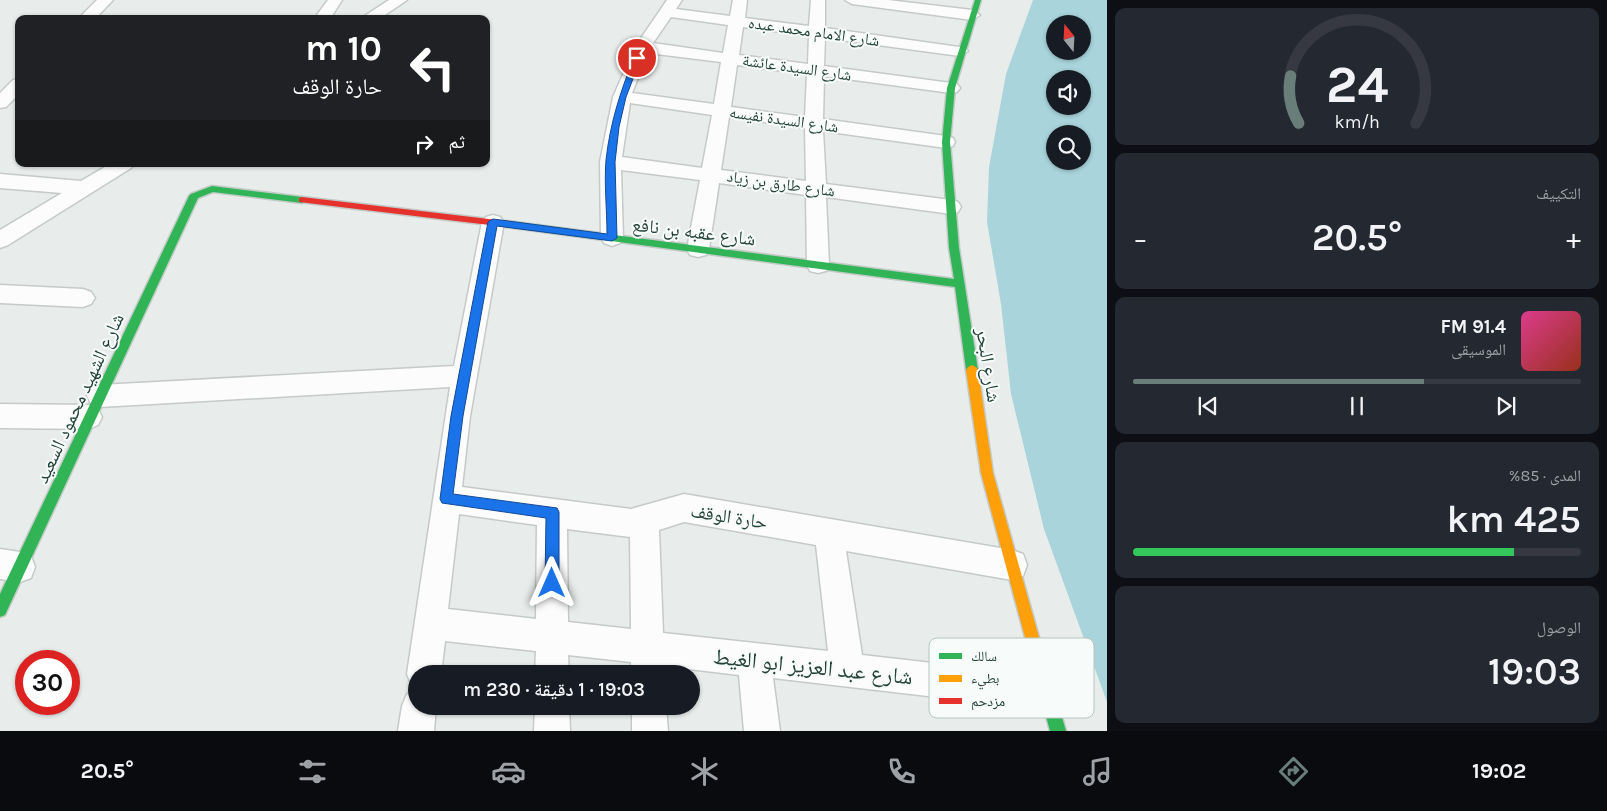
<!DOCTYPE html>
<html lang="ar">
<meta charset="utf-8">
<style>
body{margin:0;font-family:Karla,"Noto Naskh Arabic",sans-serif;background:#242831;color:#f1f3f6;direction:rtl;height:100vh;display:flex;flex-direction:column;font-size:19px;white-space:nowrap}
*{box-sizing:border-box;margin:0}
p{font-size:16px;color:#9ea1a6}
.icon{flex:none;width:28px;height:28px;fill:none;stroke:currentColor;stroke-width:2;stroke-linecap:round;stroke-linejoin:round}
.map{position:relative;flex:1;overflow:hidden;direction:ltr}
.details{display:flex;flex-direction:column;gap:8px;padding:8px;background:#0d0f14;width:500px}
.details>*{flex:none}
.top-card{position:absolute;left:15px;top:15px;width:475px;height:152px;border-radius:10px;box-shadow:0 1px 4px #0004;direction:rtl;background:#202124;color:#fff;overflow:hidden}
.needle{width:32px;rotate:342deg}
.buttons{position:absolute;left:1046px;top:15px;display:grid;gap:10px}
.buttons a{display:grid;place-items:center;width:45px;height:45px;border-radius:50%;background:#171b24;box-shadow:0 1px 4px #0004;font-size:25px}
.speed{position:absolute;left:15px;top:650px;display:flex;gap:10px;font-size:25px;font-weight:700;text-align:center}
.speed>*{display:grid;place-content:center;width:65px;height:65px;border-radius:50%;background:#171b24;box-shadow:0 1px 4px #0004;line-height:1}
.speed .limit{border:8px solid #d22;background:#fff;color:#111}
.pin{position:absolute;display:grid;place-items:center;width:42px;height:42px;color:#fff;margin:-21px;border:2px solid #fff;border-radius:50%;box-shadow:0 1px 5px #0007}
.me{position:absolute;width:55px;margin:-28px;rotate:0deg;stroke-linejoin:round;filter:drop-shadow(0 0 4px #0008)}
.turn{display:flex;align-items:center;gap:18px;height:105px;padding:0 25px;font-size:22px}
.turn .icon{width:65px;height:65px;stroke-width:2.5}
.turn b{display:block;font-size:35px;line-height:42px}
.then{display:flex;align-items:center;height:48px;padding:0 25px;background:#0003;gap:10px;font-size:19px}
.big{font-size:38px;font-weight:600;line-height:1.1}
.details .card{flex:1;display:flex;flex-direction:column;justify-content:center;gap:8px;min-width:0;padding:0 18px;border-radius:10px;background:#242831}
.details .dial{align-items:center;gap:0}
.dial svg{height:130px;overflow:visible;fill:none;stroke:#363941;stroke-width:7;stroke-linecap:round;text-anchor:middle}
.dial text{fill:#f1f3f6;stroke:none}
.song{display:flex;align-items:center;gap:15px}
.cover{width:60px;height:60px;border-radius:8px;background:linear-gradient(135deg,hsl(330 70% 55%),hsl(10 70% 35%))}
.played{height:5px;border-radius:2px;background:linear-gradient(90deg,#697e78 65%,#363941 65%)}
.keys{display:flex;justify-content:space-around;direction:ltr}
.heat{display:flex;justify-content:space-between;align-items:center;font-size:28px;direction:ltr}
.charge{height:8px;border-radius:4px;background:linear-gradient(90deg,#34c759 85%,#363941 0)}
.trip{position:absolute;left:408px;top:665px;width:292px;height:50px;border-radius:25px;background:#171b24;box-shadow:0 1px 4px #0004;font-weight:600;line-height:50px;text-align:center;direction:rtl}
.tabs{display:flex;height:80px;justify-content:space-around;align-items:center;background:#090b0e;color:#9ea1a6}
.tabs .icon{width:35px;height:35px}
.tabs .active{color:#697e78}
.tabs b{font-size:22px;color:#f1f3f6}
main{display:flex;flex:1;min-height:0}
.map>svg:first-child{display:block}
.water{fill:#a9d4db;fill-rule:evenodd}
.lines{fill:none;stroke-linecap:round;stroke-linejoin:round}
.street-casing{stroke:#c5cac8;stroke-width:3}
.fast-casing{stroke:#c3cbc8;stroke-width:3}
.slow-casing{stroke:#c3cbc8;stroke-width:3}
.jam-casing{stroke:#c3cbc8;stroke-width:3}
.street{fill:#fcfcfc;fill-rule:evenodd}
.fast{fill:#30b455;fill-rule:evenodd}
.slow{fill:#ff9f0a;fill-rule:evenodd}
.jam{fill:#e5322d;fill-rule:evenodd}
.route{fill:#1a73e8;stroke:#114b97}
.labels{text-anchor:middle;stroke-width:4;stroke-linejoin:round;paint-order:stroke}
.far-street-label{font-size:16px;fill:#24423a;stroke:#f7fbf9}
.street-label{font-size:19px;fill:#24423a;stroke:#f7fbf9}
.near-street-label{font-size:22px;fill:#24423a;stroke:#f7fbf9}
.key{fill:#f7fbf9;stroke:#b8c4c0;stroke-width:1}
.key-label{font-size:14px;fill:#24423a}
</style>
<main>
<section class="details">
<div class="card dial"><svg viewBox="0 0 100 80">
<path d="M14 69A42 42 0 1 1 86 69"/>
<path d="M14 69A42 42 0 0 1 9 40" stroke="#697e78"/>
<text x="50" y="56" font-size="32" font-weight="700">24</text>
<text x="50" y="72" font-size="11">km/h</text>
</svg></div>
<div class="card"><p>التكييف</p>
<div class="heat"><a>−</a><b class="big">20.5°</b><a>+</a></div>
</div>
<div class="card">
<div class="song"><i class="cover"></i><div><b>91.4 FM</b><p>الموسيقى</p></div></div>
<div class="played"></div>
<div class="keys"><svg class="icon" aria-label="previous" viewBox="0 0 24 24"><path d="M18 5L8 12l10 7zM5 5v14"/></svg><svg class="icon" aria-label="pause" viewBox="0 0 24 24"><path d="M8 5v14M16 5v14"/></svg><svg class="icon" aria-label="next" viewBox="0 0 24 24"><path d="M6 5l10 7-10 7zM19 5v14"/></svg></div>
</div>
<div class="card"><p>المدى · 85%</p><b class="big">425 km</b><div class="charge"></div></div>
<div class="card"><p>الوصول</p><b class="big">19:03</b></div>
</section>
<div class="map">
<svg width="1107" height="731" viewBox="0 0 1107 731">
<rect width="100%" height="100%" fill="#e8edeb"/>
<path class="water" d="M1033,0H1107V702L1044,529L1011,394L1001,304L987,222L989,167L1006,74ZM1055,24H1082V51H1055ZM1055,79H1082V106H1055ZM1055,134H1082V161H1055Z"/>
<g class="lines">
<defs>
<g id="street">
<polygon points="97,0 113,0 95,19 78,19"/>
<polygon points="328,0 342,0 330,19 314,19"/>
<polygon points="389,0 407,0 379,19 360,19"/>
<path d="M667,0H682L676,9L730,16L733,0H747L745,18L809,26L811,0H825V28L966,48L968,51L960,56L825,38L824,66L951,83L957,84L960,88L957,92L951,93L824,76L823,119L946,136L953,138L955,142L953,146L946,148L823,131L826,184L951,200L958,202L961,207L958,212L951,214L826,197L829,265L826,271L818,273L810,271L807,265L806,195L719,183L709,249L706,255L698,257L690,255L687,249L700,180L621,170L623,238L620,243L612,246L604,243L601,238L600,162L613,97L635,47ZM671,17L728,25L723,53L653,43ZM743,27L809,36L808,64L739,55ZM648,53L721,62L714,104L632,93ZM737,65L807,74L805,117L731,107ZM630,103L712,115L702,168L622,157ZM729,117L805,128L806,181L721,170Z"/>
<polygon points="845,0 888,0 972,10 980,15 972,20 852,4"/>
<polygon points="19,79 19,94 6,107 0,108 0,93 13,80"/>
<polygon points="110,164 134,164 131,168 8,245 0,248 0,230 62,193 0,188 0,174 81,181"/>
<path d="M493,215L500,217L504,222L470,416L462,487L631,509L684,494L1012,550L1023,554L1027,565L1023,576L1012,580L846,551L862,655L1047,676L1059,681L1064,693L1059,705L1047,710L773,678L780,731H744L739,675L664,666L665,674H631V662L568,655L569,674H535L536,651L445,641L441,674H416V688L412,686L407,674L450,387L100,407L91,404L87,396L91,388L100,385L454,366L482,222L486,217ZM459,514L537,525L536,619L448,609ZM684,522L816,545L828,651L663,633L659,530ZM567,529L630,537L631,629L568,622Z"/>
<polygon points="0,285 83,289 91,292 95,298 91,304 83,307 0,303"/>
<polygon points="0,404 89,405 98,409 102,417 98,425 89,429 0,428"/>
<polygon points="0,549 20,552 31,556 35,567 31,578 20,582 0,579"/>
<polygon points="416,690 416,706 436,706 434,731 398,731 402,706 407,694"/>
<polygon points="535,706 569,706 570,731 534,731"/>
<polygon points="632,706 666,706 668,731 632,731"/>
</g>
<g id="fast">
<polygon points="975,0 981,0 955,88 950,142 959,248 978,370 976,373 968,373 966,370 955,287 514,228 509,225 514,222 954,279 949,248 942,142 947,88"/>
<polygon points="212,186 302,197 307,200 302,203 213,192 198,198 5,615 0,617 0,594 189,196 191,194"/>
<polygon points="1033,634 1038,636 1040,641 1066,731 1050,731 1026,641 1028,636"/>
</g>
<polygon id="slow" points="972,365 976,367 978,370 993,473 1040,641 1038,646 1033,648 1028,646 1026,641 981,473 966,370 968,367"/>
<polygon id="jam" points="302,197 514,222 519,225 514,228 299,202 299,198"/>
</defs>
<use href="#street" class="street-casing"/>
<use href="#fast" class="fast-casing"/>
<use href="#slow" class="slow-casing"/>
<use href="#jam" class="jam-casing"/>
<use href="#street" class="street"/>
<use href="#fast" class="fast"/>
<use href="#slow" class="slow"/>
<use href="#jam" class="jam"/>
</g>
<path class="route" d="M637,56L641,58L626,97L619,127L615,162L617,238L612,241L497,226L463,416L453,494L557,508L559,512V583L557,588L552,590L547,588L545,583L546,518L442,503L440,499L451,416L488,222L493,219L607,234C607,209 604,184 606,160C610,124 620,92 634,58Z"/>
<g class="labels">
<g class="far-street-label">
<text transform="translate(814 31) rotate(8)" y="6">شارع الامام محمد عبده</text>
<text transform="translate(797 67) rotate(8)" y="6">شارع السيدة عائشة</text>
<text transform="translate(784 119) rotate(8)" y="6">شارع السيدة نفيسه</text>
<text transform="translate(781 183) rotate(8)" y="6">شارع طارق بن زياد</text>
</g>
<g class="street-label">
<text transform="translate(694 231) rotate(7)" y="7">شارع عقبه بن نافع</text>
<text transform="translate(989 365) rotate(81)" y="7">شارع البحر</text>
<text transform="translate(79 398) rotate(-65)" y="7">شارع الشهيد محمود السعيد</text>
<text transform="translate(729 516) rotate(9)" y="7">حارة الوقف</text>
</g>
<g class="near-street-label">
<text transform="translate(813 666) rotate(6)" y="8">شارع عبد العزيز ابو الغيط</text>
</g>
</g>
<rect x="929" y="638" width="165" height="80" rx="8" class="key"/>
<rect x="939" y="653" width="23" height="6" fill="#30b455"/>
<rect x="939" y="675" width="23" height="7" fill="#ff9f0a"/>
<rect x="939" y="698" width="23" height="6" fill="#e5322d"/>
<g class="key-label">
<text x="971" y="661">سالك</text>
<text x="971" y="683">بطيء</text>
<text x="971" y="706">مزدحم</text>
</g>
</svg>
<div class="buttons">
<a><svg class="needle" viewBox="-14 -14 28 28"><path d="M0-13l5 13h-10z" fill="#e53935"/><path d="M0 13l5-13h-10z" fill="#9ea1a6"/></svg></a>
<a><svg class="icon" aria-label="sound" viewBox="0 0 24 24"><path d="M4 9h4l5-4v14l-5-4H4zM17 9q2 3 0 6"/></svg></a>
<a><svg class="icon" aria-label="search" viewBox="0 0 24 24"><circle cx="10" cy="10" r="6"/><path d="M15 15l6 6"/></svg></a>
</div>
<div class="speed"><div class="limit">30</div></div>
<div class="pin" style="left:637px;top:58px;background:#d93025"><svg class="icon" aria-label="arrive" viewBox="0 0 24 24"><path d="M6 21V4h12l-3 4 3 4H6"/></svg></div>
<svg class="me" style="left:552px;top:583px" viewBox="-20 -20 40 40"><path d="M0-17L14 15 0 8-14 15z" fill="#1a73e8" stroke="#fff" stroke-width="4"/></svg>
<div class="trip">19:03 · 1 دقيقة · 230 m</div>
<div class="top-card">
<div class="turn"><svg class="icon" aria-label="left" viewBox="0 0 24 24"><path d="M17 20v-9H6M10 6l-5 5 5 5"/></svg><div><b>10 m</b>حارة الوقف</div></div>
<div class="then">ثم<svg class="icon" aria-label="right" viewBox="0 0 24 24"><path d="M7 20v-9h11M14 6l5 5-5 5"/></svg></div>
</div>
</div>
</main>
<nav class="tabs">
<b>19:02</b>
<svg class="icon active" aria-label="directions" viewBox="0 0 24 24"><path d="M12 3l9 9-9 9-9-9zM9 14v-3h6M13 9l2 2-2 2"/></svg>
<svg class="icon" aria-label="music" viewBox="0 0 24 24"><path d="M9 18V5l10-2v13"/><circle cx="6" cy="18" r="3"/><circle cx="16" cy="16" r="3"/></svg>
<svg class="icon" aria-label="phone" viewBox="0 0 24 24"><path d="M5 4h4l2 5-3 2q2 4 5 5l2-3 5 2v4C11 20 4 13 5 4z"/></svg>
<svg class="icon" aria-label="climate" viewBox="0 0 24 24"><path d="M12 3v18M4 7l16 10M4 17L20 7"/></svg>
<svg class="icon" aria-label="car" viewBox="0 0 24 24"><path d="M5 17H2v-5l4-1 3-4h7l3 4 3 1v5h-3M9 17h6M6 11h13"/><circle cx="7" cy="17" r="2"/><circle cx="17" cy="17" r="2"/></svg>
<svg class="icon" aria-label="filters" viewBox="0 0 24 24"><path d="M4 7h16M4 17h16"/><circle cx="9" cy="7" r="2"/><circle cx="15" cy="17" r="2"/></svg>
<b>20.5°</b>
</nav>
